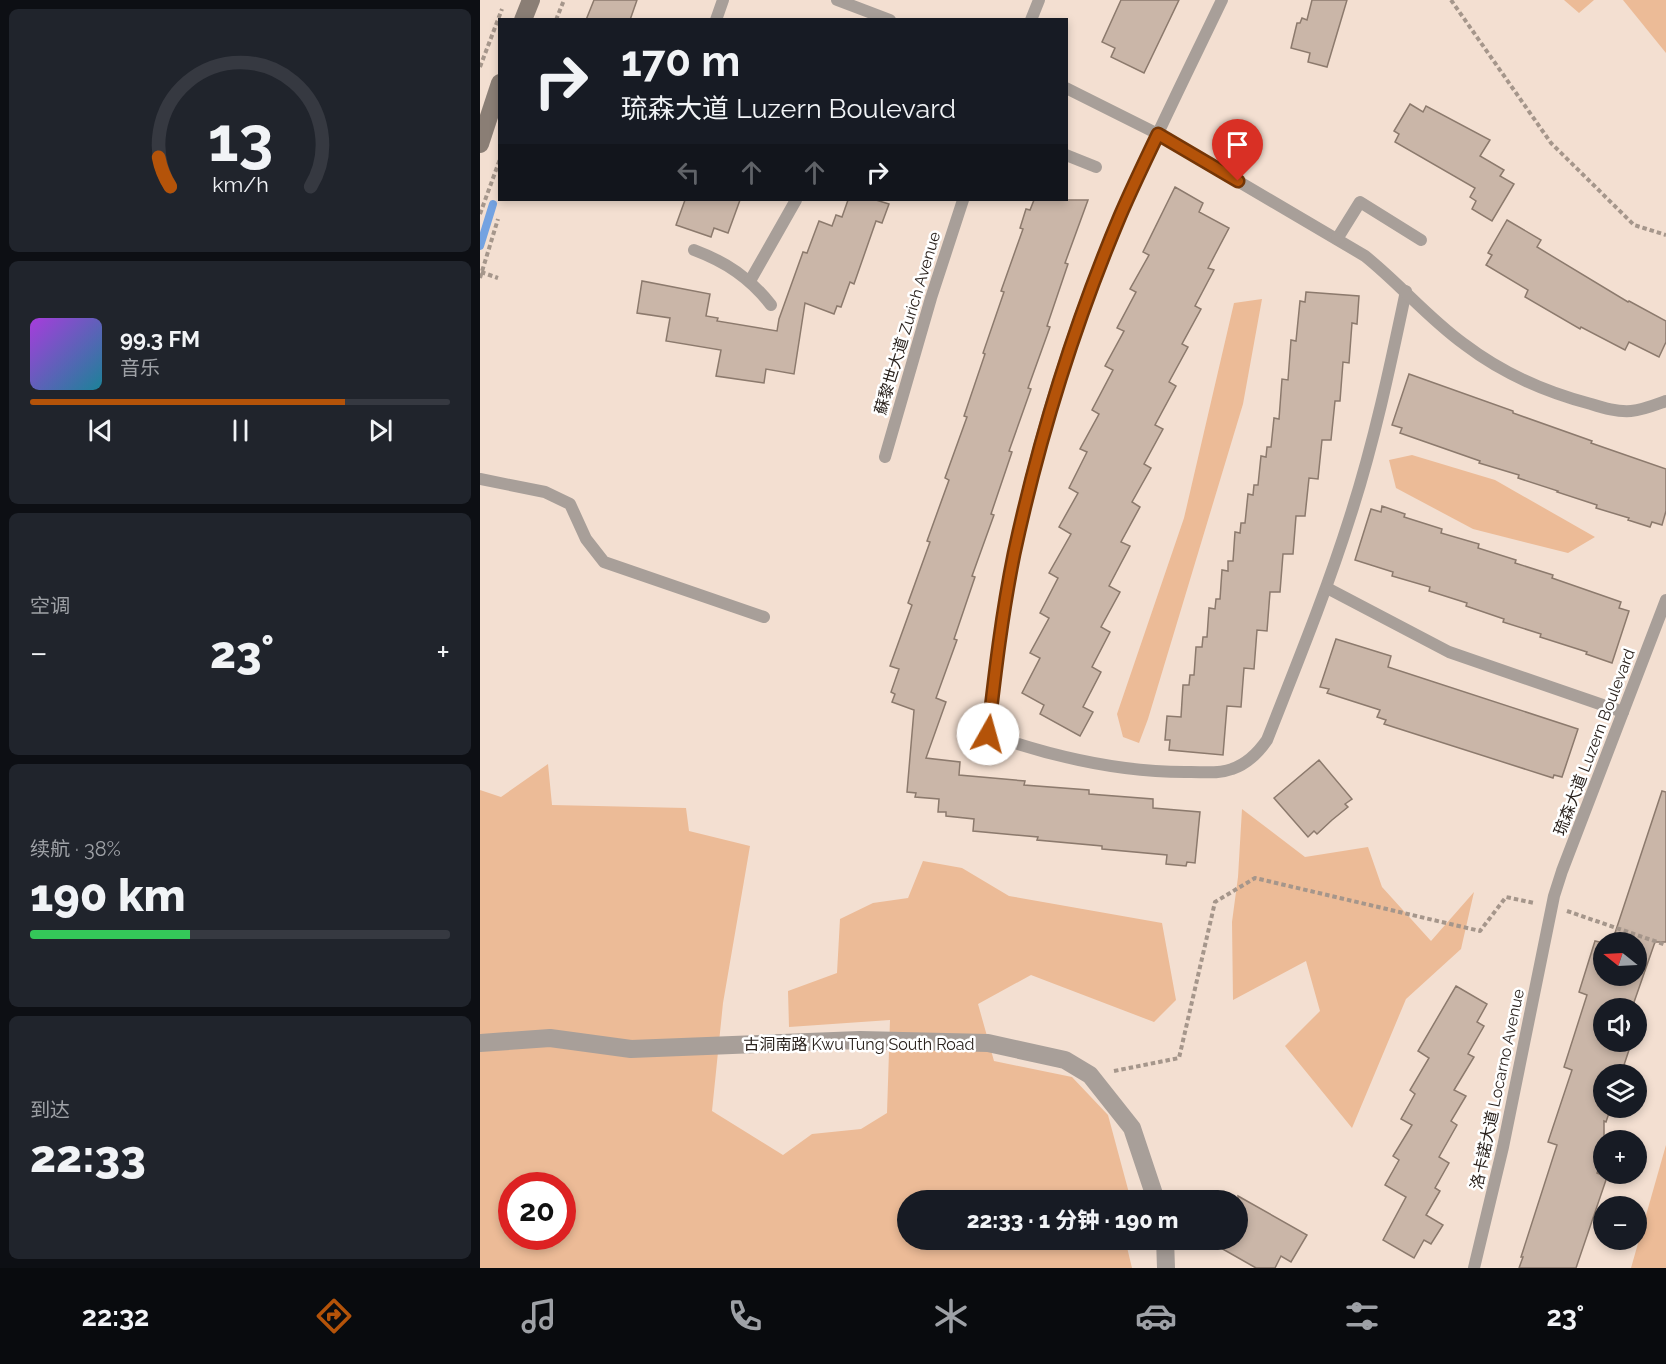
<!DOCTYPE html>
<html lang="zh">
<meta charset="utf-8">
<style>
body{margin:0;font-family:Raleway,"Noto Sans SC",sans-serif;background:#20242c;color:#f1f3f6;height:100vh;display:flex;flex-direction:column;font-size:22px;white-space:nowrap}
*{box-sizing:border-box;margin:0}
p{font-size:20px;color:#9ea1a6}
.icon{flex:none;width:33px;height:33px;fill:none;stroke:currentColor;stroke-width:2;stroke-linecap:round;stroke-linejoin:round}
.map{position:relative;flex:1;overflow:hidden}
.details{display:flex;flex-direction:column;gap:9px;padding:9px;background:#0d0f14;width:480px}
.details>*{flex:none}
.hud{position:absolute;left:18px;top:18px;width:570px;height:183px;border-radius:0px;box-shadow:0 3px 9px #0003;background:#171b24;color:#f1f3f6;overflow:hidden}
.needle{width:39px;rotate:288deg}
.tools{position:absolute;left:1113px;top:932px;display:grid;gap:12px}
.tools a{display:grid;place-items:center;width:54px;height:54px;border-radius:50%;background:#171b24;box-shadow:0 3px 9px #0003;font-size:30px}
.speed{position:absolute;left:18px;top:1172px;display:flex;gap:12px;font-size:30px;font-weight:700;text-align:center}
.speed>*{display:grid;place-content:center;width:78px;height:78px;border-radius:50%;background:#171b24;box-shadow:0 3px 9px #0003;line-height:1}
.speed .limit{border:9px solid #d22;background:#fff;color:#111}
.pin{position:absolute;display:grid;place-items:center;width:51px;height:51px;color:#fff;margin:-62px -26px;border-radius:50% 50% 50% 0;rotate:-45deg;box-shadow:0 0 6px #0007}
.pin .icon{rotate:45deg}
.me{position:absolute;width:66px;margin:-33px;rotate:7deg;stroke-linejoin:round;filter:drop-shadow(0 0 4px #0008)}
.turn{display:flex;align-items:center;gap:21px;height:126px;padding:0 24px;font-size:27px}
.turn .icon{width:78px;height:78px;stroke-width:2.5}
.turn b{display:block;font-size:42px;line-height:51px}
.lanes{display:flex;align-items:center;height:57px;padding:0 24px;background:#0003;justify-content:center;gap:30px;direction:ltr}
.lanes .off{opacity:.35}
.big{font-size:45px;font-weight:800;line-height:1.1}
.details .tile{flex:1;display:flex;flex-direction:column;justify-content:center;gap:9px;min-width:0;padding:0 21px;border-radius:9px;background:#20242c}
.details .dial{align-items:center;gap:0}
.dial svg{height:156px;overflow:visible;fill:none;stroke:#363941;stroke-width:7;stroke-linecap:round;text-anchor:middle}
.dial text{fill:#f1f3f6;stroke:none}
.song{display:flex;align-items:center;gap:18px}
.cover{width:72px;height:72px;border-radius:9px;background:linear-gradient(135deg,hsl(280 70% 55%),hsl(190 70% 35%))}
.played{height:6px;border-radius:3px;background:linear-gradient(90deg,#b45309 75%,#363941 75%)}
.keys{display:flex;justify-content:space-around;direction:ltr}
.heat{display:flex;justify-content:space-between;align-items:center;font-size:33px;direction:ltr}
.charge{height:9px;border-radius:4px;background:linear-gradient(90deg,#34c759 38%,#363941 0)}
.trip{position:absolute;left:417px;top:1190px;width:351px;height:60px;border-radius:30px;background:#171b24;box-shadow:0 3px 9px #0003;font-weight:800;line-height:60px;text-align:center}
.dock{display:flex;height:96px;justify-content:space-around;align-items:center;background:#090b0e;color:#9ea1a6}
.dock .icon{width:42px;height:42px}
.dock .active{color:#b45309}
.dock b{font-size:27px;color:#f1f3f6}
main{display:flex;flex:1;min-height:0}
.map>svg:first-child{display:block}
.green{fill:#ecbb97;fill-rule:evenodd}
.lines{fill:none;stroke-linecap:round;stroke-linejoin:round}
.stream{stroke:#73a2e1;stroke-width:8}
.building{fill:#cab6a8;stroke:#8c7a6d;stroke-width:1.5}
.path{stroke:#a5968b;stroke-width:4;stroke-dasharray:4.5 3;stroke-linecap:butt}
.lane{stroke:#a89f99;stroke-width:12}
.street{stroke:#a89f99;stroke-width:18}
.secondary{stroke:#8a7e75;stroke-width:18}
.route-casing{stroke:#753606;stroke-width:15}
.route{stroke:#b45309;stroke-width:10}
.labels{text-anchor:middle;stroke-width:5;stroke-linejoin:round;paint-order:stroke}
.street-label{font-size:16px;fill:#2a221d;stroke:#fff}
</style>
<main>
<section class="details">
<div class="tile dial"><svg viewBox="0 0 100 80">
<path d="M14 69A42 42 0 1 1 86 69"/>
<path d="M14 69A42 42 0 0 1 8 54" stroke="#b45309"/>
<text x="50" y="56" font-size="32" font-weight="700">13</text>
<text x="50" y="72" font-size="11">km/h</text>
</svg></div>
<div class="tile">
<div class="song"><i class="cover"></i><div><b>99.3 FM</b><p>音乐</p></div></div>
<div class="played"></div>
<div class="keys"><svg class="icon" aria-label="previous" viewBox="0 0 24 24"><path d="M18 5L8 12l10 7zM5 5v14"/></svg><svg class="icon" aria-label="pause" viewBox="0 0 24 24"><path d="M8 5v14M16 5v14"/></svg><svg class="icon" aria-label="next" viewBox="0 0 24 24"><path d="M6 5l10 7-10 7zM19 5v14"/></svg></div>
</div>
<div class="tile"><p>空调</p>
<div class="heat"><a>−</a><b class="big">23°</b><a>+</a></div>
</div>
<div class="tile"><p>续航 · 38%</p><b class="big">190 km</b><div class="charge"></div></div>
<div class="tile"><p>到达</p><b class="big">22:33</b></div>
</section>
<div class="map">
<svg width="1186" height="1268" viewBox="0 0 1186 1268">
<rect width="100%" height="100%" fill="#f3dfd1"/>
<g class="green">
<polygon points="1084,0 1114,0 1099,13"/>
<polygon points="1143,0 1186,0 1186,53"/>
<polygon points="782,299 763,404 668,719 659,743 643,737 637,714 704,518 754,303"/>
<polygon points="932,455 1015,480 1115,537 1088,553 993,529 916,488 909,460"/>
<path d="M68,764L72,805L206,808L209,831L270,846L243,1003L232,1111L303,1155L332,1134L381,1129L407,1113L410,1020L309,1027L308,991L357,973L360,919L393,903L428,898L443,861L482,868L529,896L682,923L696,1000L674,1022L551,975L498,1004L514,1061L592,1077L628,1115L649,1193L645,1200H428V1239H645L652,1268H0V790L21,797ZM32,1185H82V1236H32Z"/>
<polygon points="762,809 825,857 888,847 902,887 951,941 994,892 981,949 926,999 872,1128 805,1046 840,1011 826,961 753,1000 752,922 758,877"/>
<polygon points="1186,1145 1186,1268 1151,1268"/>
</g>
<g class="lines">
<polyline class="stream" points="0,246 13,204"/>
</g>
<g class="building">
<polygon points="114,0 157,0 150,20 106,20"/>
<polygon points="641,0 699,0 664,73 631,57 635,48 622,42"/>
<polygon points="832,0 867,0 847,67 828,62 830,53 811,48 817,23 820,23 822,18 827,20"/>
<polygon points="930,104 943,112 946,106 1010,140 1000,156 1024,170 1020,176 1034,184 1012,221 992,209 996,201 990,197 995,188 915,142 919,134 914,131"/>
<polygon points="695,187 723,203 719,212 749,228 728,268 734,270 715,306 721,309 702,344 708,347 689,382 696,386 675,425 683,429 664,464 671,468 652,502 660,507 641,542 650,546 629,586 640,592 621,627 630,632 612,667 621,672 603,707 613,712 600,736 560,714 564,705 542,693 560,658 550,653 569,618 560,613 578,578 569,573 591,534 579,527 598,493 589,488 607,452 600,449 619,414 612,410 633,370 625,366 644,331 637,328 656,292 650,289 669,255 663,252"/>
<polygon points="205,200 260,200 248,233 234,228 231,237 196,225"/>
<polygon points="368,200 396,200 409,204 402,223 396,221 374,284 370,282 361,307 357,306 354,314 325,303 314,374 286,369 284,383 236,376 241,350 186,341 190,318 157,313 162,281 230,294 226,316 238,318 237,321 297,331 299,319 323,252 327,253 339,221 352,226 356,215 362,217"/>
<polygon points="554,200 608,200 585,263 588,264 567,326 570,327 548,388 551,389 529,451 532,452 511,514 514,515 492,576 495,577 474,639 477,640 456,698 466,702 446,758 480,762 479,775 545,781 544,785 609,790 609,794 673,799 673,808 720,812 715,863 707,862 706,866 686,864 687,855 622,849 622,846 557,840 558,837 493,831 494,819 466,816 466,812 458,812 459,799 435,797 436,793 427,792 434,710 412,702 415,694 411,692 419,669 410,666 432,605 428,603 450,542 447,541 469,480 465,478 487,417 484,416 505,354 503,353 524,292 521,291 543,229 540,228 546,209 550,210"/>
<polygon points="1027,220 1061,240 1057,247 1148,302 1149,301 1186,321 1186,342 1179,357 1149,342 1145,350 1101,327 1100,329 1045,297 1048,290 1006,265 1012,255 1008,253"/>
<polygon points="826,292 879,296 877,324 872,323 869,363 863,362 860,401 855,401 851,440 842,440 838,479 829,478 825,516 816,516 813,554 803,554 800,592 790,592 787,631 777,630 774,669 764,668 761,707 747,706 743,755 689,750 690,740 685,740 687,716 701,717 703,685 709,685 710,675 714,675 716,647 722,647 723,637 727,637 729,608 735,609 736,599 740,599 742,570 748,571 748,561 753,561 755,532 760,533 761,523 765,523 768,494 773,495 774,485 778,485 781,456 786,457 787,447 791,447 794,418 799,419 802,379 808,380 811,340 816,341 820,301 825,302"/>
<polygon points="929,374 1033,411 1033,413 1112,441 1111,443 1186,469 1186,511 1182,525 1172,522 1170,527 1148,520 1149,518 1116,508 1117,505 1077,492 1078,491 1038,478 1039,475 999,463 1000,461 920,433 922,428 912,425"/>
<polygon points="902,506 925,514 924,517 962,529 961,533 999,544 998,548 1036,560 1035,563 1073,575 1072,578 1141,602 1139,608 1149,611 1132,663 1106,654 1107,652 1060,637 1061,634 1023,622 1024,619 986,606 987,603 949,591 950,587 912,576 913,572 875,560 891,509 901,512"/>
<polygon points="856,639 911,656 908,667 1098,729 1082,777 1074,775 1073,778 904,724 906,720 897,717 900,710 847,693 849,689 840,687"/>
<polygon points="839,760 872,799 865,804 868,807 852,820 837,834 834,831 828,837 794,798"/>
<polygon points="1182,791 1186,792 1186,942 1175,942 1152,1008 1124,1008 1124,1041 1152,1041 1141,1074 1124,1074 1124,1107 1131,1107 1126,1122 1124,1121 1124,1155 1117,1173 1127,1177 1096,1268 1039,1268 1043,1257 1041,1257 1077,1145 1068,1142 1092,1070 1084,1067 1107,995 1099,992 1115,941 1124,943 1124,975 1156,975 1156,942 1132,942"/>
<polygon points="976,986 1007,1004 997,1022 1004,1026 988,1054 994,1057 974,1090 986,1096 971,1121 977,1125 959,1157 969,1163 955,1188 960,1191 946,1215 963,1225 951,1244 944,1240 934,1258 903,1240 926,1197 905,1185 919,1160 913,1156 932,1125 921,1119 935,1094 930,1090 949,1058 938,1051"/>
<polygon points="758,1196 827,1235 811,1262 801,1256 795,1268 776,1268 725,1239 758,1239"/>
</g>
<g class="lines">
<g class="path">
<polyline points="971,0 1071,143 1154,225 1186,235"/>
<polyline points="76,20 84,0"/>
<polyline points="0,67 22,9"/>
<polyline points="0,214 20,159"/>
<polyline points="1,272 18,278"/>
<polyline points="0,278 18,219"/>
<polyline points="1087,911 1186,945"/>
<polyline points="634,1071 699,1058 735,902 775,878 1000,931 1026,897 1054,903"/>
</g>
<g class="lane">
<polyline points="357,0 410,20"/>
<path d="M742,0C695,98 646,195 607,297C576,381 550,470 533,559C523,617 515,675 508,734C573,757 641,773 711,772C724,772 739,774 752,769C767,764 778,753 787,740C816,666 846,593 870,517C894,443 910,367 926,291"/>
<polyline points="236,20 243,0"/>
<polyline points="551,20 559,0"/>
<path d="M586,88L678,134L885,256C920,284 948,318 984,344C1022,373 1065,392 1111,404C1124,408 1137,412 1151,411C1163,410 1175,405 1186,401"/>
<polyline points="586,155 616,167"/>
<polyline points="857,239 880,202 941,240"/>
<path d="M214,250C246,262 270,278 291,305"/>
<polyline points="270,281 316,200"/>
<polyline points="405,457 451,298 483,200"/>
<polyline points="0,479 65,492 90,504 106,539 124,562 284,617"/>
<polyline points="847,588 969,652 1143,712"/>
<polyline points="994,1268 1023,1147 1074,896 1082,871 1186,600"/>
</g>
<g class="street">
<polyline points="0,1043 70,1038 151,1049 380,1040 508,1043 585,1060 610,1075 652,1128 676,1200"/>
<polyline points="685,1239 686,1268"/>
</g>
<g class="secondary">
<polyline points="43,20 51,0"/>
<polyline points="0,144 20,83"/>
</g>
</g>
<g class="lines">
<defs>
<path id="route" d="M508,734C515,673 522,613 534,554C559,438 594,325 640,216C652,188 665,161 678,134L758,181"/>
</defs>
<use href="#route" class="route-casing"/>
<use href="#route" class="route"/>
</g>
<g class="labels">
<g class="street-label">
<text transform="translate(427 323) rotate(-73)" y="6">蘇黎世大道 Zurich Avenue</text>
<text transform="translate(1114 742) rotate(-69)" y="6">琉森大道 Luzern Boulevard</text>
<text x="379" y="1050">古洞南路 Kwu Tung South Road</text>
<text transform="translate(1017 1089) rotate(-78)" y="6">洛卡諾大道 Locarno Avenue</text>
</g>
</g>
</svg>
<div class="tools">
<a><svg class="needle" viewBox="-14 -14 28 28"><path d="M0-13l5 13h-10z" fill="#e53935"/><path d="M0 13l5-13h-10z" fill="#9ea1a6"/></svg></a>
<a><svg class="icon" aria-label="sound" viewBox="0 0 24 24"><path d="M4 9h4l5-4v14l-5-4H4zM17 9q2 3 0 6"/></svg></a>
<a><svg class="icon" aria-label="layers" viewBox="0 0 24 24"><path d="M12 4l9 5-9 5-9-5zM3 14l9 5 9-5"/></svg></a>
<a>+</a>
<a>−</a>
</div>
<div class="speed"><div class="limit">20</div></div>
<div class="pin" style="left:758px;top:181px;background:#d93025"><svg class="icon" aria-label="arrive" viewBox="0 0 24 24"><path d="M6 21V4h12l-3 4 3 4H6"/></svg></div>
<svg class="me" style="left:508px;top:734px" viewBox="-20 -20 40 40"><circle r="19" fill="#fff"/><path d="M0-13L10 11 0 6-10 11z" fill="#b45309"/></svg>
<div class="trip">22:33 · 1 分钟 · 190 m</div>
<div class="hud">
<div class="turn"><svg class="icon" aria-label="right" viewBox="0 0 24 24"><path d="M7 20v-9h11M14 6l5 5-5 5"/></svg><div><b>170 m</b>琉森大道 Luzern Boulevard</div></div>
<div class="lanes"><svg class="icon off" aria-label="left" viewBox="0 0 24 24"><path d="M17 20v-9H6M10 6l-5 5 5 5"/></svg><svg class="icon off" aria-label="ahead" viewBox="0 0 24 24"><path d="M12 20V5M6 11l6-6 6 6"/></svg><svg class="icon off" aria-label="ahead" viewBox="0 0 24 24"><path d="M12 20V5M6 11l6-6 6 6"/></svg><svg class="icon" aria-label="right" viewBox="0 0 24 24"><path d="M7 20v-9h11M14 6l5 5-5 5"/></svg></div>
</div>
</div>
</main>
<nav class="dock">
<b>22:32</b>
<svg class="icon active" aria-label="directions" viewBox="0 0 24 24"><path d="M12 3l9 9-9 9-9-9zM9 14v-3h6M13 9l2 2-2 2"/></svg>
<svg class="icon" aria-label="music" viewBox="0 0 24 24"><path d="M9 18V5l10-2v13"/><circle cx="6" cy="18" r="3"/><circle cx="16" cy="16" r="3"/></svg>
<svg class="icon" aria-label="phone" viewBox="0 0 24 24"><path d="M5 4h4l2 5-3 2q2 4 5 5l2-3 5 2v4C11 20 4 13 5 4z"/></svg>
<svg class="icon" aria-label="climate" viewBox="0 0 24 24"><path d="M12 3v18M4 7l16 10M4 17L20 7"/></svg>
<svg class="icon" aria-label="car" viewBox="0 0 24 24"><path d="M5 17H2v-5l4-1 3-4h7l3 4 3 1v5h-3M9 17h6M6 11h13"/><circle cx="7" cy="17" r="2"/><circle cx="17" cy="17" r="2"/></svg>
<svg class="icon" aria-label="filters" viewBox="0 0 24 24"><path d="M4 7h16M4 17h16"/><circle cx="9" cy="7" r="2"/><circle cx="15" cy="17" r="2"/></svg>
<b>23°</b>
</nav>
